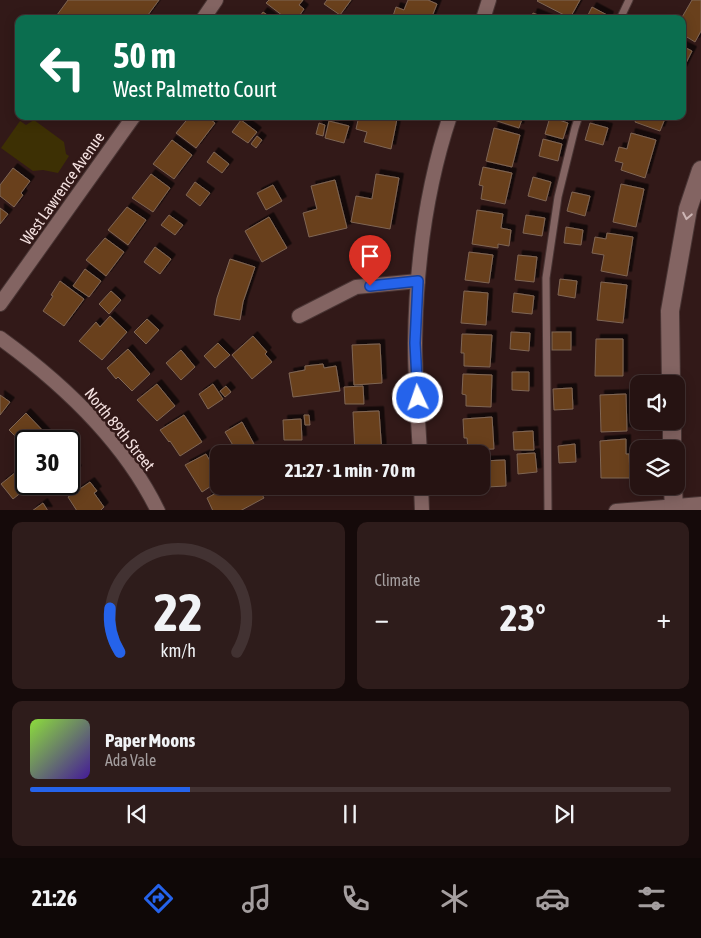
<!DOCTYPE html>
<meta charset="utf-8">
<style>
body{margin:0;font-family:"Asap Condensed",sans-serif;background:#2e1c1b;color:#f1f3f6;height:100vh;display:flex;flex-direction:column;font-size:19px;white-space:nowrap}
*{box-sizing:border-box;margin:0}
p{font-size:16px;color:#a49e9f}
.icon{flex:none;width:28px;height:28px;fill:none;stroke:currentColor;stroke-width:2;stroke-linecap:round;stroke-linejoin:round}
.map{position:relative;height:510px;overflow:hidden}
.side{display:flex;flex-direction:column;gap:12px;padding:12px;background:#150a0a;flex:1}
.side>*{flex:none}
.guide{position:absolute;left:15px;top:15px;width:671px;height:105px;border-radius:10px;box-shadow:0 2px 12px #0003,0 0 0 1px #423232;background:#0b6e4f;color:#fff;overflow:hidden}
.fabs{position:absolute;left:630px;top:375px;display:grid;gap:10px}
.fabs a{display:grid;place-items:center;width:55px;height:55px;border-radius:10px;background:#261312;box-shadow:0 2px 12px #0003,0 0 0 1px #423232;font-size:25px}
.speed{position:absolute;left:15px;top:430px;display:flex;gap:10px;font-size:25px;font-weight:700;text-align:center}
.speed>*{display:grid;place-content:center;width:65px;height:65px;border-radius:50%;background:#261312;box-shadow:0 2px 12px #0003,0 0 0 1px #423232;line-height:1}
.speed .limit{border:2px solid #111;border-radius:8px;background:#fff;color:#111}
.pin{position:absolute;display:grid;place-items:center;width:42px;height:42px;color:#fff;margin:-51px -21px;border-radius:50% 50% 50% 0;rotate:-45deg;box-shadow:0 0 5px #0007}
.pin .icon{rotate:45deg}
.me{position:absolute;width:55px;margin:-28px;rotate:357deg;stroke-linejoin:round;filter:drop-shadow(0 0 4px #0008)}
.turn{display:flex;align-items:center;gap:18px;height:105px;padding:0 15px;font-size:22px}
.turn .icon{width:65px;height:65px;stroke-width:2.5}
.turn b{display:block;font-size:35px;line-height:42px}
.big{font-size:38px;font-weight:700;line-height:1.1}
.side .widget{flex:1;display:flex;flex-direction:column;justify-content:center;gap:8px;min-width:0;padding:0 18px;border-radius:10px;background:#2e1c1b}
.side .dial{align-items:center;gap:0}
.dial svg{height:130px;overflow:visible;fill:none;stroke:#423232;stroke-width:7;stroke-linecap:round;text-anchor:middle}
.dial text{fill:#f1f3f6;stroke:none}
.song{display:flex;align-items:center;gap:15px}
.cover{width:60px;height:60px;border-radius:8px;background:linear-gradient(135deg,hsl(90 70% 55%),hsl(260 70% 35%))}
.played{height:5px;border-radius:2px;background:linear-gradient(90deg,#2563eb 25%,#423232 25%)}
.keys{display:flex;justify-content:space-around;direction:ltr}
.heat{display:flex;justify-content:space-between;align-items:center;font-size:28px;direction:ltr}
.side .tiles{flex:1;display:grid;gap:12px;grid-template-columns:1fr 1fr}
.widget:last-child{grid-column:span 2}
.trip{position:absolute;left:210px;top:445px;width:280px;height:50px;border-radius:10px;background:#261312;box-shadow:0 2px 12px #0003,0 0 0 1px #423232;font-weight:700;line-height:50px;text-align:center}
.tabs{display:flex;height:80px;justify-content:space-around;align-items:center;background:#0f0807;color:#a49e9f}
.tabs .icon{width:35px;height:35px}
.tabs .active{color:#2563eb}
.tabs b{font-size:22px;color:#f1f3f6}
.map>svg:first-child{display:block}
.green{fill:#3d3004}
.building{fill:#693f1d;stroke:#7f6654;filter:url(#shadow)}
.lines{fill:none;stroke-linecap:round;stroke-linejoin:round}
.service-casing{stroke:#493534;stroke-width:9}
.minor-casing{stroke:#493534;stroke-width:16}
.tertiary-casing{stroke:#493534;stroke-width:20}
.service{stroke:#836462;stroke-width:7}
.minor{stroke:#836462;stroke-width:14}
.tertiary{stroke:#836462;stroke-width:18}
.oneway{stroke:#ccb5b4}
.route-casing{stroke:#184099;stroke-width:12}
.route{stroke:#2563eb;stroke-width:9}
.labels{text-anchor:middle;stroke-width:5;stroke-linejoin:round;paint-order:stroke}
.street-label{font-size:16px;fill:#f4e1e0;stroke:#321918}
</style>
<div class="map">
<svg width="701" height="511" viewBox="0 0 701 511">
<defs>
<filter id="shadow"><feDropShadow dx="4.5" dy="-4.5" stdDeviation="0" flood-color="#0009"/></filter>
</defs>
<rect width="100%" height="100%" fill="#321918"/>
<polygon class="green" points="34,120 64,142 66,154 69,156 58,173 43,170 33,171 1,148 20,121 26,125"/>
<g class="building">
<polygon points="68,0 159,0 145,19 54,19"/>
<polygon points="269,0 303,0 299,5 304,9 297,19 290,16 287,19 266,3"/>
<polygon points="327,0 351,0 340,15 324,4"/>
<polygon points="408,0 428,0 437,4 431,19 392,19 396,7 404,10"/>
<polygon points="538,0 580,0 570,18 537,1"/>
<polygon points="692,0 701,0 701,31 695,42 682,34 682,19 681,19"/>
<polygon points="592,7 609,16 608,19 586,19"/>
<polygon points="263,12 273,19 258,19"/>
<polygon points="533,13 548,19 531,19"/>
<polygon points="682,46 692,51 682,71"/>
<polygon points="190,116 206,116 215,123 196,148 176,133"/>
<polygon points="359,116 387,116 397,119 391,149 364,142 367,132 356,129"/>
<polygon points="495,116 523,116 519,128 494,120"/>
<polygon points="637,116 666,116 660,131 635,122"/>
<polygon points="550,117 568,123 563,139 545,134"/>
<polygon points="241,120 257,132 248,143 232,132"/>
<polygon points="329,121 349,126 344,143 325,138"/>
<polygon points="319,123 325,125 323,136 316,134"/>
<polygon points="590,123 608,128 603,145 585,140"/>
<polygon points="494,128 520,135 512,167 486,161"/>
<polygon points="631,133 656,140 645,178 621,170 623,163 615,161 619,147 627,149"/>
<polygon points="257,136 262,140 256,148 251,144"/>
<polygon points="543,139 562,144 558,161 539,156"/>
<polygon points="172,140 192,155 174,179 153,164"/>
<polygon points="214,152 229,164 222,173 207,162"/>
<polygon points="483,167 512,173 505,204 481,199 483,186 479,185"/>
<polygon points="13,168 30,181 21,193 23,195 14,207 0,196 0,185"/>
<polygon points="151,174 170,188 153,212 132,198"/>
<polygon points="376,174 399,178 390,229 351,222 356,196 372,199"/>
<polygon points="533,177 551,182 546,201 528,196"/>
<polygon points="335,180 347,228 309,237 303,213 317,209 311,186"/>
<polygon points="195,182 210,193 200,206 186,195"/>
<polygon points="621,184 644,189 636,227 613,222"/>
<polygon points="273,185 282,201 266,210 257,193"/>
<polygon points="572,192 590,196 585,216 567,211"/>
<polygon points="127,207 146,220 128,245 108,230"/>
<polygon points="0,208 8,214 0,224"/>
<polygon points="477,210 503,214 501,228 511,230 509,246 498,244 498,248 472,244"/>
<polygon points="169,215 183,225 175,235 161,225"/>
<polygon points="526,215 545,218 542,236 523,233"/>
<polygon points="269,217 287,248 262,262 245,231"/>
<polygon points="566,227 583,230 581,245 564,243"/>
<polygon points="607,233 633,237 627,276 601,271 604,255 592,253 595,237 606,239"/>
<polygon points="105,238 124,252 106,276 86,260"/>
<polygon points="155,247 171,259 160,274 144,262"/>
<polygon points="469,252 493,255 489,283 465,280"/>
<polygon points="518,255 537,257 534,282 515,280"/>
<polygon points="230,259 255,267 243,302 240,320 214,315 217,298"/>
<polygon points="85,269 101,281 89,297 73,286"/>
<polygon points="560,279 577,281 575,298 558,295"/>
<polygon points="60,281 84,299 64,326 43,311 53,296 51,295"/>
<polygon points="601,282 627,285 623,323 597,320"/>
<polygon points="111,291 121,300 109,314 99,304"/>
<polygon points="464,291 488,293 486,325 461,323"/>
<polygon points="514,293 534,296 532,314 512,312"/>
<polygon points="110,316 127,332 102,360 79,341 96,322 100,327"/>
<polygon points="147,319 159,330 146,344 134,332"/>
<polygon points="511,332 530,333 529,351 510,349"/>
<rect x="552" y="332" width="19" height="18"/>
<polygon points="462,334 492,335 490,367 464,366 464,353 461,353"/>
<polygon points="253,336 267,352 265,354 272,362 252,379 232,355"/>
<polygon points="596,339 623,339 623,376 595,376"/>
<polygon points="218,343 230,355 215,368 204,356"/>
<polygon points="380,344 382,383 354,385 352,345"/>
<polygon points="128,349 150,374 132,391 118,377 116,379 107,368"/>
<polygon points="181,350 195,367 181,380 166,363"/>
<polygon points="323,364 324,368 336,366 340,391 293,397 289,373 305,370 305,366"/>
<polygon points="512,372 529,372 529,391 512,390"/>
<polygon points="463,374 492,375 491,407 466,406 466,395 462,394"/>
<polygon points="157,384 175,406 157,421 137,400"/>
<polygon points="213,384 223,399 208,409 199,394"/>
<polygon points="226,386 231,392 225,397 220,391"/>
<polygon points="363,386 364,404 345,404 344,387"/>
<polygon points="572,388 573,409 554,410 553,389"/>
<polygon points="626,394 627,431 601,432 600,395"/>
<polygon points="0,395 10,402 0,415"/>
<polygon points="379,411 382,454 355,454 353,412"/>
<polygon points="26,413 47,435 41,441 26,441 26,447 9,430"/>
<polygon points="184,415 202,442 180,456 170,441 169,442 160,430"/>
<polygon points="304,415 309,415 310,425 305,425"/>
<polygon points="492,417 494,449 468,450 467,438 464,438 463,419"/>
<polygon points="301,419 302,440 284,440 283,420"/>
<polygon points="242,422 254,444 240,451 237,445 234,447 225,432"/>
<polygon points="533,431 534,450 514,450 513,432"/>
<polygon points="626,439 626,454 629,454 630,478 601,478 600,441"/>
<polygon points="575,444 576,462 559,463 558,446"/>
<polygon points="535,453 537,472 518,474 517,454"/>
<polygon points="206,454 219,476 219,481 202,492 185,465"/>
<polygon points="69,460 77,470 69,477"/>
<polygon points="505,460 506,486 467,488 467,486 481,486 481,461"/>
<polygon points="16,472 28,487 13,499 1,484"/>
<polygon points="90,482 97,491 94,493 104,507 100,511 77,511 68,497"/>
<polygon points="229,486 257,486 264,498 240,511 213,511 207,498"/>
<polygon points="43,503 48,511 32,511"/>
</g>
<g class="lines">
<defs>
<g id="service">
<polyline points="620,19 629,0"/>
<polyline points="548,511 546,278 558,197 575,128 579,116"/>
</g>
<g id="minor">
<polyline points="203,19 216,0"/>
<polyline points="483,19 489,0"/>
<polyline points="0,304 134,116"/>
<polyline points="299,316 356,287 418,281"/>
<path d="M0,338C62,383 124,441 158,511"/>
<path d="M420,454C418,417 415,380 415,343C416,267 426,188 450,116"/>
<polyline points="421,486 422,511"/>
<polyline points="616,511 701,504"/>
</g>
<g id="tertiary">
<polyline points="671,384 670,311 688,209 701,170"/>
<polyline points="672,421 672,449"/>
<polyline points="673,486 674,511"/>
</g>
</defs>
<use href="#service" class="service-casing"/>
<use href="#minor" class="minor-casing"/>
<use href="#tertiary" class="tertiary-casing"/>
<use href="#service" class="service"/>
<use href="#minor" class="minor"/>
<use href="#tertiary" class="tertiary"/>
</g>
<defs><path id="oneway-chevron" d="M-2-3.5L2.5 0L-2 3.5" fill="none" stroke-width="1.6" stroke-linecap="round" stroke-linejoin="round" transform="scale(1.25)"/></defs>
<use class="oneway" href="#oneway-chevron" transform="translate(687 216) rotate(101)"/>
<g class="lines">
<defs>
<polyline id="route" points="370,286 418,281 415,343 418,398"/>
</defs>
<use href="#route" class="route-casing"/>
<use href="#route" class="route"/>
</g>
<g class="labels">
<g class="street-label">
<text transform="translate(62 188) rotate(-55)" y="6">West Lawrence Avenue</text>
<text transform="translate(120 429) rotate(51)" y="6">North 89th Street</text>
</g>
</g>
</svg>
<div class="fabs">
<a><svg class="icon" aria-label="sound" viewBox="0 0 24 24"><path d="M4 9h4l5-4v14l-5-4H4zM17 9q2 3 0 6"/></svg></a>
<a><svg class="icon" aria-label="layers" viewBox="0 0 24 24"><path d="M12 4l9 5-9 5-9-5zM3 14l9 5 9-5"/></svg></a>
</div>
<div class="speed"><div class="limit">30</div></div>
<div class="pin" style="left:370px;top:286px;background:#d93025"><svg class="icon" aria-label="arrive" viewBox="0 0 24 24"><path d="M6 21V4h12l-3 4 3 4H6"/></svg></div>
<svg class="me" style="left:418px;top:398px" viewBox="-20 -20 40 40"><circle r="17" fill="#2563eb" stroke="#fff" stroke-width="3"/><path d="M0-11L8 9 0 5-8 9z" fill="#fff"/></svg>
<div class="trip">21:27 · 1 min · 70 m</div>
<div class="guide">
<div class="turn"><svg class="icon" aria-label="left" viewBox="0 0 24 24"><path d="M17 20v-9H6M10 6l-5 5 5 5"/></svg><div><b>50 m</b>West Palmetto Court</div></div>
</div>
</div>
<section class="side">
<div class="tiles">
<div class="widget dial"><svg viewBox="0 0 100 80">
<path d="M14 69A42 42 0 1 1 86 69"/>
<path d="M14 69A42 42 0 0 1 8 42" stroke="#2563eb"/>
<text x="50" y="56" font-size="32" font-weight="700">22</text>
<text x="50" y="72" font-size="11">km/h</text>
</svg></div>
<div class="widget"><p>Climate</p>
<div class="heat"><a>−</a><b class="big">23°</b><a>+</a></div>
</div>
<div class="widget">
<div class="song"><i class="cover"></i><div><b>Paper Moons</b><p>Ada Vale</p></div></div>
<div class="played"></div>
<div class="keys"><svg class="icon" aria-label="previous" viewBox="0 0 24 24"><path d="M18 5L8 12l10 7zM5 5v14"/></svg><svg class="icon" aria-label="pause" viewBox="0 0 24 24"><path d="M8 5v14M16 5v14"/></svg><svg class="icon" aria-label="next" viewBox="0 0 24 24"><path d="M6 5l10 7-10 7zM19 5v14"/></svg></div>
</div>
</div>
</section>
<nav class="tabs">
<b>21:26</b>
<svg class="icon active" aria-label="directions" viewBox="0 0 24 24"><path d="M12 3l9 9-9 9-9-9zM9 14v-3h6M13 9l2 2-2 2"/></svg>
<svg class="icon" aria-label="music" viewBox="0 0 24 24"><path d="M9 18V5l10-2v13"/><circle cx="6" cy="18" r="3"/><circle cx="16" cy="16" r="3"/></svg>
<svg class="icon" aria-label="phone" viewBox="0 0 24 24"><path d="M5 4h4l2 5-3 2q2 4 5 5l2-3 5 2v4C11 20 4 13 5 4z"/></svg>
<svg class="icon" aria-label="climate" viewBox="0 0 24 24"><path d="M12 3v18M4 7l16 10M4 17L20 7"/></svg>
<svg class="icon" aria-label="car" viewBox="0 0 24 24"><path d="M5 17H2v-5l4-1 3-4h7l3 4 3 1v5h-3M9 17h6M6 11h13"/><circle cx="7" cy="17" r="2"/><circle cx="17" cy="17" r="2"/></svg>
<svg class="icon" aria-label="filters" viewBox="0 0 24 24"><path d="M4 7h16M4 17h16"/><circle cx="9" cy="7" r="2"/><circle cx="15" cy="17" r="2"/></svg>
</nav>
